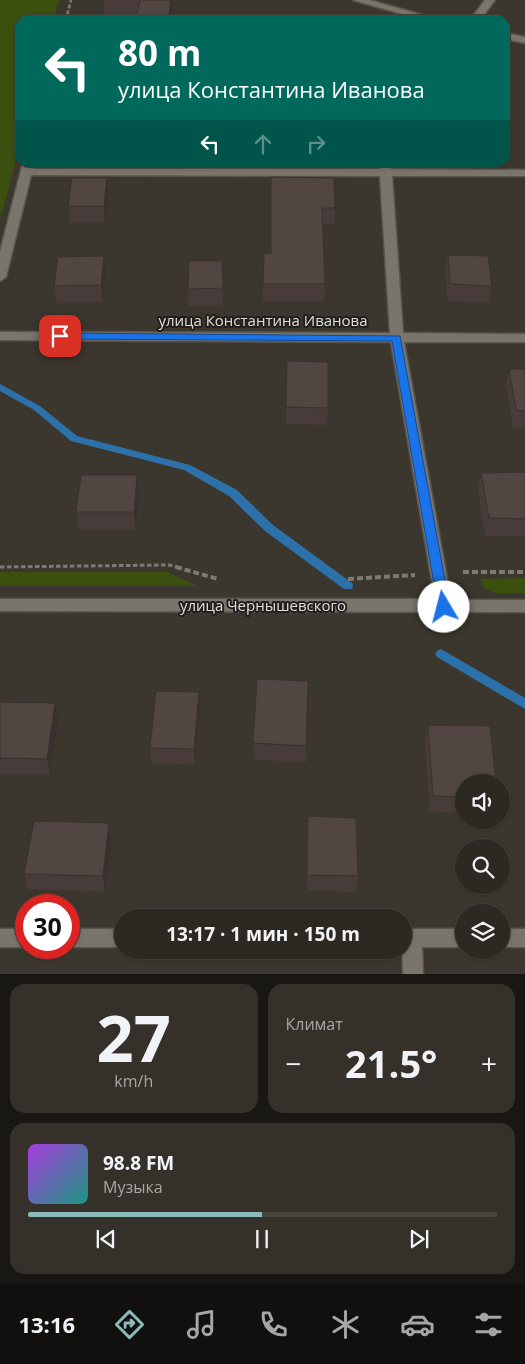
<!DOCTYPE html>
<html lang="ru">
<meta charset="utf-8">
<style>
body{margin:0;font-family:"Open Sans",sans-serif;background:#35312a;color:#f1f3f6;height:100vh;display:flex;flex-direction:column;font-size:19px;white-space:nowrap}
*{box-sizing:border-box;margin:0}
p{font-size:16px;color:#a7a6a5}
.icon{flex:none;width:28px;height:28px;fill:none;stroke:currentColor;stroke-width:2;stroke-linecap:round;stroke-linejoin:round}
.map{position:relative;height:974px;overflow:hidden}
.sheet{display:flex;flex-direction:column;gap:10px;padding:10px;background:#191713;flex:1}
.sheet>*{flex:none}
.hud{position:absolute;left:15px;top:15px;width:495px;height:152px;border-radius:15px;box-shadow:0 1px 4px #0004,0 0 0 1px #484540;background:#00695c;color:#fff;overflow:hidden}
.tools{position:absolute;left:455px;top:774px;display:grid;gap:10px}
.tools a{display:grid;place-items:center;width:55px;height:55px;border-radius:50%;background:#2d2922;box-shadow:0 1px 4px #0004,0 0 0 1px #484540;font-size:25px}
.speed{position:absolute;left:15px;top:894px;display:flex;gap:10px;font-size:25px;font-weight:700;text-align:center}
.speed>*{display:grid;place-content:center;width:65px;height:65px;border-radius:50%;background:#2d2922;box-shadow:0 1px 4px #0004,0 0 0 1px #484540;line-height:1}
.speed .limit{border:8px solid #d22;background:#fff;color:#111}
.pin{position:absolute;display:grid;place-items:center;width:42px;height:42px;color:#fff;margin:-21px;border-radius:10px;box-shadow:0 2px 8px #0006}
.me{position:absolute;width:55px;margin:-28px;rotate:352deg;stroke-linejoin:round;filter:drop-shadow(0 0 4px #0008)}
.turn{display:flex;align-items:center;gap:18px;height:105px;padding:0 20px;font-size:22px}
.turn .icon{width:65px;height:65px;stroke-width:2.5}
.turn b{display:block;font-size:35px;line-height:42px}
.lanes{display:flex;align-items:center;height:48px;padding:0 20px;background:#0003;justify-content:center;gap:25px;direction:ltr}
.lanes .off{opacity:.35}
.big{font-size:38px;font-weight:700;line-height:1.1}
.sheet .tile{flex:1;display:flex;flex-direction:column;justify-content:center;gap:8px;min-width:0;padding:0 18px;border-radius:15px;background:#35312a}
.sheet .dial{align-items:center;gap:0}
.dial b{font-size:65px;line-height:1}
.song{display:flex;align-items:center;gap:15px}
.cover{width:60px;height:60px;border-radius:8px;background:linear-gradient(135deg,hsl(280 70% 55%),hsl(170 70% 35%))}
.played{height:5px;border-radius:2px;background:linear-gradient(90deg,#8bbbb9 50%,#484540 50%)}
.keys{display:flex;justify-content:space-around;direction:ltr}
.heat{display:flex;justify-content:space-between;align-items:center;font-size:28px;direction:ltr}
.sheet .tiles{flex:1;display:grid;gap:10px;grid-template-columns:1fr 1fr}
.tile:last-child{grid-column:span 2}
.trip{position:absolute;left:114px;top:909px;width:298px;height:50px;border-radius:25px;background:#2d2922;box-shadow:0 1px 4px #0004,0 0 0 1px #484540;font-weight:700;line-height:50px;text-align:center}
.dock{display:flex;height:80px;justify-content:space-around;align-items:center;background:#12100e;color:#a7a6a5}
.dock .icon{width:35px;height:35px}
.dock .on{color:#8bbbb9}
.dock b{font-size:22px;color:#f1f3f6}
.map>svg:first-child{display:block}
.green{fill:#3b500e}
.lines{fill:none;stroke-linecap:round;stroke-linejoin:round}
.stream{fill:#2d71aa;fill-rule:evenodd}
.minor-casing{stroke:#58534c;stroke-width:3}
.path-far2{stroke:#7e7a72;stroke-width:2.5;stroke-dasharray:4 2;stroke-linecap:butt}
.path-far1{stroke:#7e7a72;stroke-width:3;stroke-dasharray:4.5 2.5;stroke-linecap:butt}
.path{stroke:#7e7a72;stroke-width:4;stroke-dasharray:6 3;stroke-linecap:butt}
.minor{fill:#7a756b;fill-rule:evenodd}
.wall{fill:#473c3a}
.shaded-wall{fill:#39312f}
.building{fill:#524643;stroke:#39312f}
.route{fill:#1a73e8;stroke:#114b97}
.labels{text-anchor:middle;stroke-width:4;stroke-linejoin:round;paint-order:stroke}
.street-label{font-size:15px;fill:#e0ddd7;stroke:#211f1b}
</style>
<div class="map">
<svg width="525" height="974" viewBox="0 0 525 974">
<rect width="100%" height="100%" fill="#3c372e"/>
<g class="green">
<polygon points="0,0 59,0 54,20 20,20 20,145 0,220"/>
<polygon points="0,572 167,572 198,586 0,586"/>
<polygon points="525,578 525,593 496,593 484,588 480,579"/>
</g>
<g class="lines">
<g class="stream">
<polygon points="0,384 40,406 77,436 190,465 237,490 273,525 352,583 353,586 352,589 344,589 265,531 229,496 184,470 71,441 34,410 0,391"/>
<polygon points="441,649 525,698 525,709 437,657 435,654 437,651"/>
</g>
<defs>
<g id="minor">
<polygon points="353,0 369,0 440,20 423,20"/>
<polygon points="485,0 495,0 480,20 470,20"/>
<polygon points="505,33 525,37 525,43 505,39"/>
<polygon points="23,162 33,162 33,169 380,169 380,162 390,162 391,169 525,170 525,176 392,176 403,333 525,334 525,342 404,342 451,600 525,600 525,612 0,611 0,599 435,599 391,342 0,340 0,332 390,333 380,176 31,175 6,277 0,281 0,252"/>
<rect x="0" y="929" width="26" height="18"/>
<rect x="69" y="929" width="53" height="18"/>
<polygon points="402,929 464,929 464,947 422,947 423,974 403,974"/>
<rect x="501" y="929" width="24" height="18"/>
</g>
</defs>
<use href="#minor" class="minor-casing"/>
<polyline class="path-far2" points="66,20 71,0"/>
<polyline class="path-far1" points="0,567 169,565 180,568"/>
<g class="path">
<polyline points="176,567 218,579"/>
<polyline points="463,572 525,572"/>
<polyline points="348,579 415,575"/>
</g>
<use href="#minor" class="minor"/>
</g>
<g class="wall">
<polygon points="103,0 173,0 171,20 136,20 137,14 105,15"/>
<polygon points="271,177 335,208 335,224 323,224 325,284 324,301 263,301 263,284 271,254"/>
<polygon points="109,195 105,222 70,223 68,206"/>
<polygon points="448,255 492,286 489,303 448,301 445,272"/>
<polygon points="222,261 223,305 189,306 188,289"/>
<polygon points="106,273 103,302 57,303 54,286"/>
<polygon points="287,361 328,408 327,425 286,424"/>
<polygon points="509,369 525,369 525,428 513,428 506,386"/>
<polygon points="525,472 525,536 485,536 478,490 481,473"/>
<polygon points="137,475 139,492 136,529 79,529 76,512"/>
<polygon points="0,702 55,703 59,719 50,775 0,774"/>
<polygon points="200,709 195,765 152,764 150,748"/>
<polygon points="428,725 464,782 464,813 430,812 425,742"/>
<polygon points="253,743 306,746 306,762 254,760"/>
<polygon points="308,816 358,876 356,892 307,890"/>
<polygon points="109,823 112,839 105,892 28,889 24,874"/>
</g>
<g class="shaded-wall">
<polygon points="171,0 173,0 171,20 168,20"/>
<polygon points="107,178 109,195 105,222 104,206"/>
<polygon points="104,256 106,273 103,302 101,285"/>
<polygon points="137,475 139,492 136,529 134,512"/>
<polygon points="199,692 200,709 195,765 194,749"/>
<polygon points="55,703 59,719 50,775 47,759"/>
<polygon points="109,823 112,839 105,892 103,876"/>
</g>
<g class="building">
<polygon points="140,0 171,0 168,20 136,20"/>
<polygon points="271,177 334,178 335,208 322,208 325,284 263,284 264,253 271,254"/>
<polygon points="72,178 107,178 104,206 68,206"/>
<polygon points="448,255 488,256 492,286 450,284"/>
<polygon points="104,256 101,285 54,286 58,257"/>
<polygon points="189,261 222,261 223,288 188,289"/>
<polygon points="287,361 328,362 328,408 286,407"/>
<polygon points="509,369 525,369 525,411 516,410"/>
<polygon points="525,472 525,519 489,518 481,473"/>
<polygon points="81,475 137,475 134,512 76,512"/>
<polygon points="257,679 308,681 306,746 253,743"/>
<polygon points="156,691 199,692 194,749 150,748"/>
<polygon points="0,702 55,703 47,759 0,758"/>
<polygon points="428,725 490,726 496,782 464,782 464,797 433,796"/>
<polygon points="308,816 356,818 358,876 307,875"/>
<polygon points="34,821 109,823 103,876 24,874"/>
</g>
<polygon class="route" points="60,333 400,336 450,607 448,610 444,611 438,607 392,341 56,339 56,334"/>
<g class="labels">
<g class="street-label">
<text x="263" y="326">улица Константина Иванова</text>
<text x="263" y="611">улица Чернышевского</text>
</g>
</g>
</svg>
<div class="tools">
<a><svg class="icon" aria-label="sound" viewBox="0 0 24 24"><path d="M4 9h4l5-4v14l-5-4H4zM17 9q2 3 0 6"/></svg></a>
<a><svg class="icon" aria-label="search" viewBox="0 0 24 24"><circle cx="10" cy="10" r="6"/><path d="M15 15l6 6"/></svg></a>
<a><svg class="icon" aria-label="layers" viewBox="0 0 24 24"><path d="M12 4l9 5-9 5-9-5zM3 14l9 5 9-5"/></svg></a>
</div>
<div class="speed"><div class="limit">30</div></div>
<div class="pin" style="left:60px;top:336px;background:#d93025"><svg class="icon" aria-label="arrive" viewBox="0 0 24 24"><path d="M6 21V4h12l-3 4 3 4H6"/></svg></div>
<svg class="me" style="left:444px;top:607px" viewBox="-20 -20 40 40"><circle r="19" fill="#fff"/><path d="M0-13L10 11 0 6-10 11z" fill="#1a73e8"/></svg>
<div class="trip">13:17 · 1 мин · 150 m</div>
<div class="hud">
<div class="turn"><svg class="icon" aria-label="left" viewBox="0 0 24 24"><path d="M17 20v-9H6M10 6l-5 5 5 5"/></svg><div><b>80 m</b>улица Константина Иванова</div></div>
<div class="lanes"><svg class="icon" aria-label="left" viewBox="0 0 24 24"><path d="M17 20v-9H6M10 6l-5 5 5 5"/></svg><svg class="icon off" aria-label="ahead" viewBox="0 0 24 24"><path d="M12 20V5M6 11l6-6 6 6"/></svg><svg class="icon off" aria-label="right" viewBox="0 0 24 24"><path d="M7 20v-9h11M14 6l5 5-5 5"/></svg></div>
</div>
</div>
<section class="sheet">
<div class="tiles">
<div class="tile dial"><b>27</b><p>km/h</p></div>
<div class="tile"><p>Климат</p>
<div class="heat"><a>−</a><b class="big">21.5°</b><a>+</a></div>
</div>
<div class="tile">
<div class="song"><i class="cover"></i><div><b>98.8 FM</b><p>Музыка</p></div></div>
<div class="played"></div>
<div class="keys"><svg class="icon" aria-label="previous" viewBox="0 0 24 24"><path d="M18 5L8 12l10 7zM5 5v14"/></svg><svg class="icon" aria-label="pause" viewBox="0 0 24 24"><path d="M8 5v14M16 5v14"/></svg><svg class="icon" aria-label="next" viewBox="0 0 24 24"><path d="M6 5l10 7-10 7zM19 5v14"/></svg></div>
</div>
</div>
</section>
<nav class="dock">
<b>13:16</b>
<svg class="icon on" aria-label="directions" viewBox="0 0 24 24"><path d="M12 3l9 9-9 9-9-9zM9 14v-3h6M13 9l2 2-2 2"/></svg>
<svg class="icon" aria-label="music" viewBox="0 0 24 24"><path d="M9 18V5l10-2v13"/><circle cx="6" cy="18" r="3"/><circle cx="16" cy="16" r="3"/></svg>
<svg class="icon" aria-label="phone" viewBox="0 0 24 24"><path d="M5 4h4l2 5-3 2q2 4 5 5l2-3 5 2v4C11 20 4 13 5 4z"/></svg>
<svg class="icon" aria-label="climate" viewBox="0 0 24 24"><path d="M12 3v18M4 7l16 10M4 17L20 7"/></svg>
<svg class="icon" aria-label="car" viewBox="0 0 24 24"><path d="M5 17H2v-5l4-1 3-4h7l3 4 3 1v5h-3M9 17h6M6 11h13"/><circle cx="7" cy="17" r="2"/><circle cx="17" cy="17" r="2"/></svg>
<svg class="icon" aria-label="filters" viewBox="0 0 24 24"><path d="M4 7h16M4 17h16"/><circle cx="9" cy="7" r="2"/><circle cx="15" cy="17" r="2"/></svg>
</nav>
